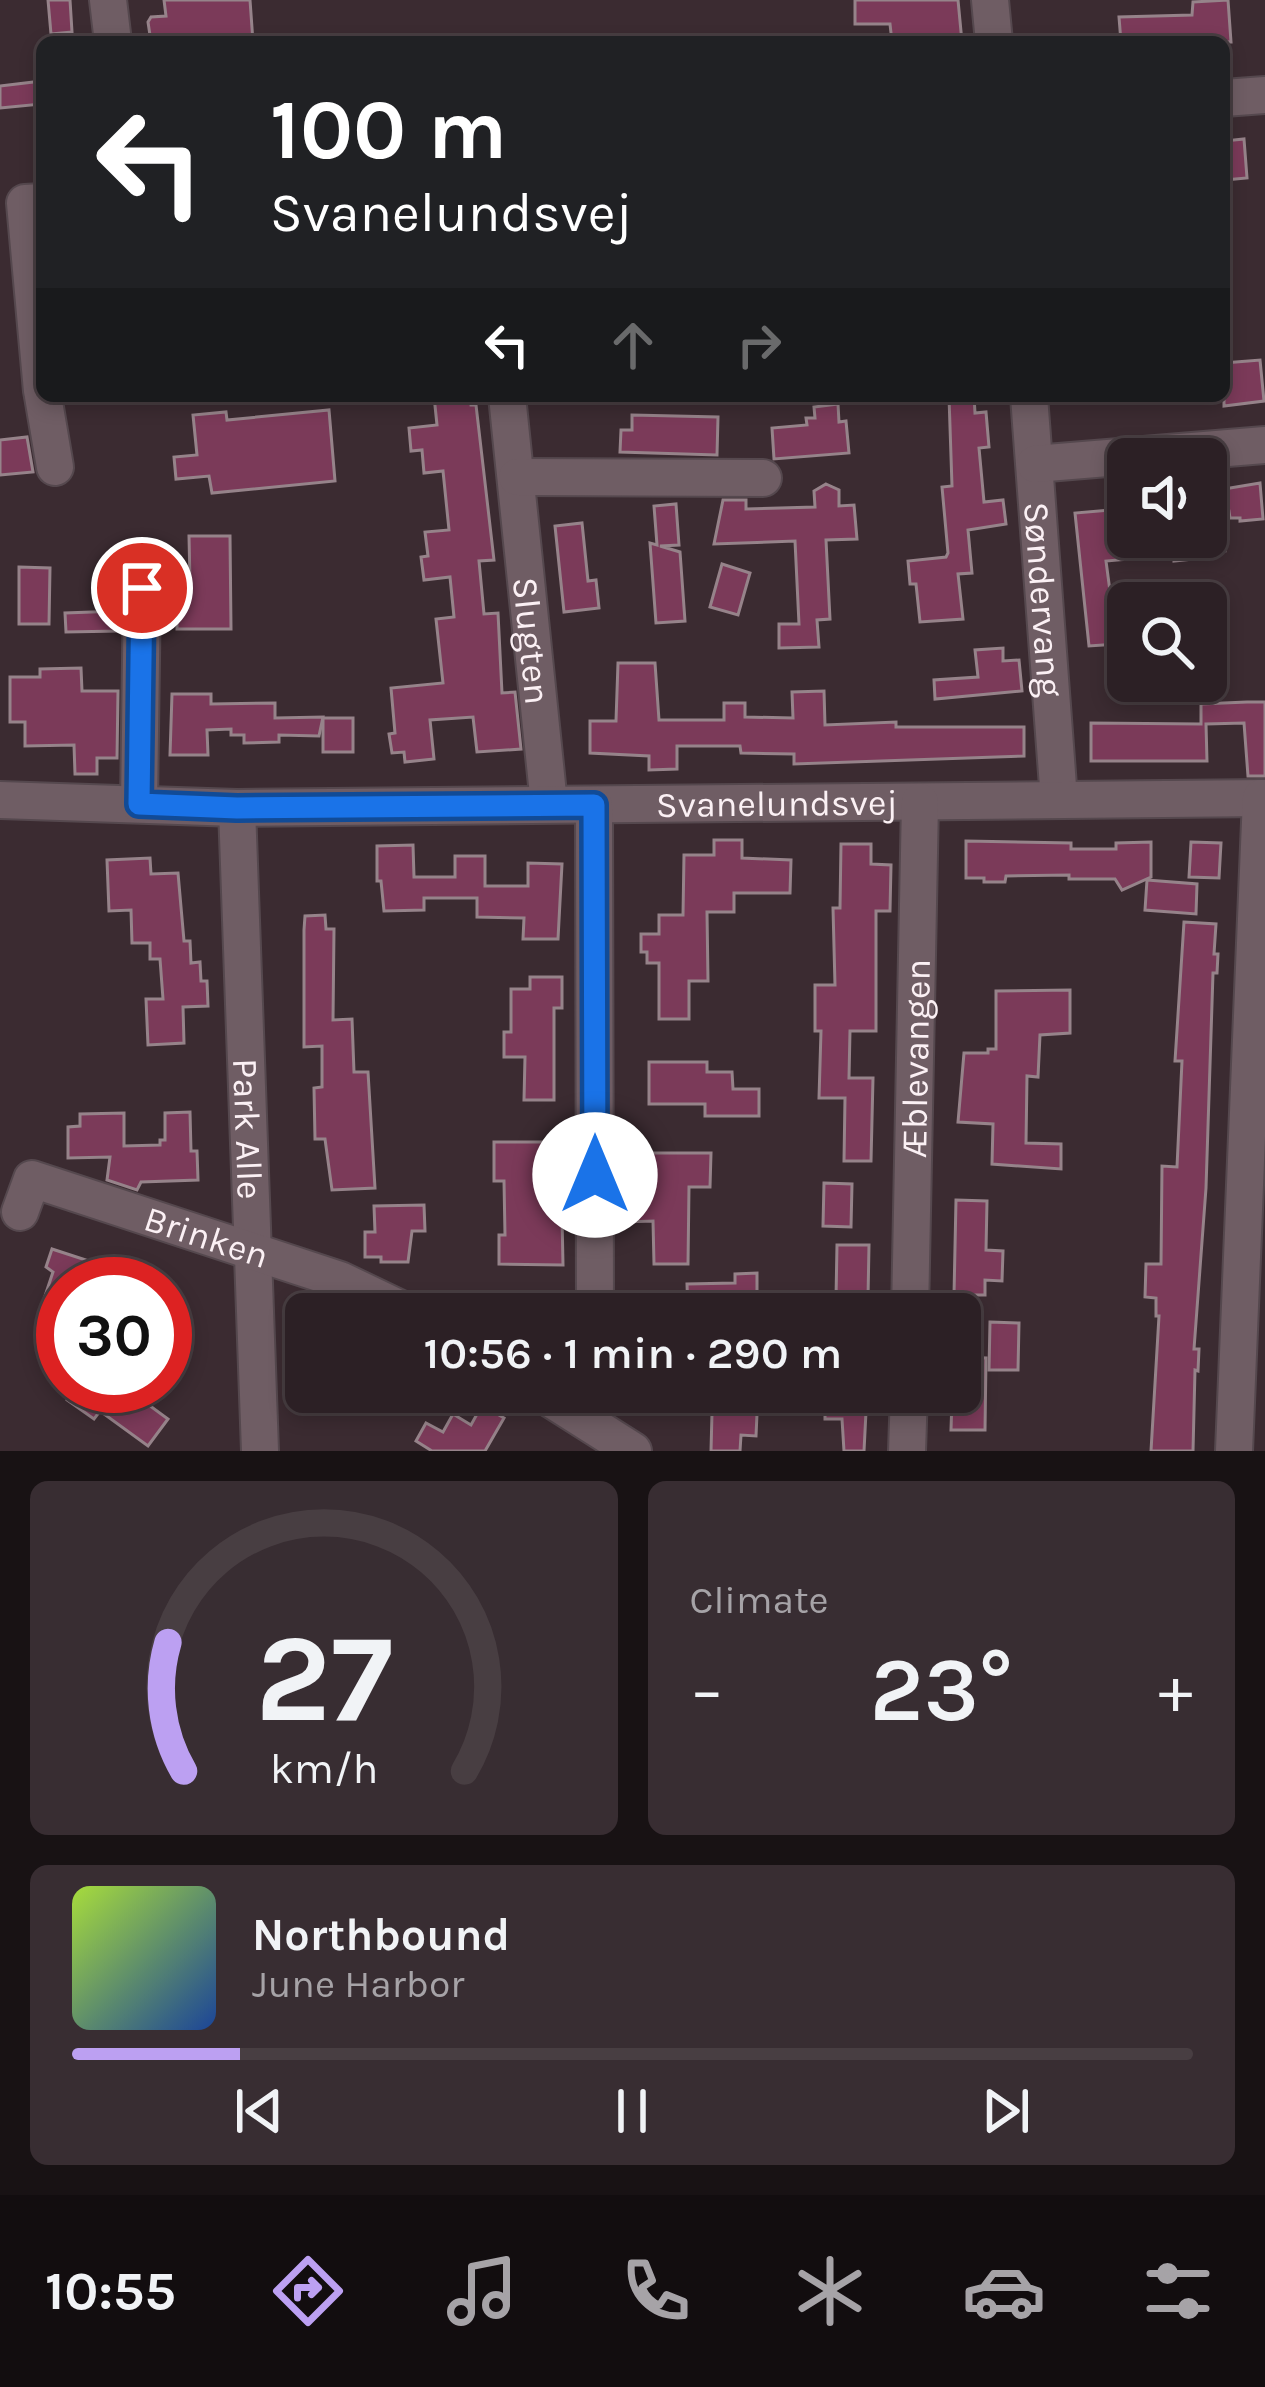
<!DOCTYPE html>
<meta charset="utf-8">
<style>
body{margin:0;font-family:Karla,sans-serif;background:#382d32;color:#f1f3f6;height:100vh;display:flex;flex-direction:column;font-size:45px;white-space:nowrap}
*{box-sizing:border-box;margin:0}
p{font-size:39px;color:#a6a3a7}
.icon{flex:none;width:66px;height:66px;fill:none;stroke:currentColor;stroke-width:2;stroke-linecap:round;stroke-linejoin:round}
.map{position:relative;height:1451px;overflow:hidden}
.side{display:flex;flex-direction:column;gap:30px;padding:30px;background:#181214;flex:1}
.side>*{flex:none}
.top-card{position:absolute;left:36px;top:36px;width:1194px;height:366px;border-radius:18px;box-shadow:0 6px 18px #0003,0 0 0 3px #483e42;background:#202124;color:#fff;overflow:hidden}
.fabs{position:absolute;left:1107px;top:438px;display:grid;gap:24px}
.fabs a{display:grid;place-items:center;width:120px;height:120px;border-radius:18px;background:#2c2025;box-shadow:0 6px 18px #0003,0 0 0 3px #483e42;font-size:60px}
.speed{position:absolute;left:36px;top:1257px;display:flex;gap:24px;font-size:60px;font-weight:700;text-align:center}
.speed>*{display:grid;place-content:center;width:156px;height:156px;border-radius:50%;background:#2c2025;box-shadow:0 6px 18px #0003,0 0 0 3px #483e42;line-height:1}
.speed .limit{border:18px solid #d22;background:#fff;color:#111}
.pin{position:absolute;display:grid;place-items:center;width:102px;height:102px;color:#fff;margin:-51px;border:6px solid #fff;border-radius:50%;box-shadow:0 3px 12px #0007}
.me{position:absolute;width:132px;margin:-66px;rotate:0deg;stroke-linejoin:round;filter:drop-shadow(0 0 9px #0008)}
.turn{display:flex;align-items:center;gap:42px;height:252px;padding:0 36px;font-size:54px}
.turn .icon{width:156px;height:156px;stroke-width:2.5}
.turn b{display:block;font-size:84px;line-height:102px}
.lanes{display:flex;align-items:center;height:114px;padding:0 36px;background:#0003;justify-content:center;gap:60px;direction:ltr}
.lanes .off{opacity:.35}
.big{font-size:90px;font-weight:600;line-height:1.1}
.side .card{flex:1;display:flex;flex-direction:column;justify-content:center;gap:18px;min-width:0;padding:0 42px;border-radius:18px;background:#382d32}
.side .dial{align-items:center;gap:0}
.dial svg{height:312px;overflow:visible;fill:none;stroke:#483e42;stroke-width:7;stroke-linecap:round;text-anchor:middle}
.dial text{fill:#f1f3f6;stroke:none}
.song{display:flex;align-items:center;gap:36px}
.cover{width:144px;height:144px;border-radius:18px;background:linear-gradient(135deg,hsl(80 70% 55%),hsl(220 70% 35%))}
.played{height:12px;border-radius:6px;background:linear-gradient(90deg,#bca0f2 15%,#483e42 15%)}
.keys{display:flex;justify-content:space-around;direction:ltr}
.heat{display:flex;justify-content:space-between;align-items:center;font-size:66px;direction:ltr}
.side .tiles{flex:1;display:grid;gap:30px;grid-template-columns:1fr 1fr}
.card:last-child{grid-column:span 2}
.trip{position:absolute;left:285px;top:1293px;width:696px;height:120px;border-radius:18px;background:#2c2025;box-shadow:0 6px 18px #0003,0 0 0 3px #483e42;font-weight:600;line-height:120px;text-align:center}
.tab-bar{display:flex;height:192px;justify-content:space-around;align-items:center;background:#120d0f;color:#a6a3a7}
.tab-bar .icon{width:84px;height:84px}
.tab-bar .selected{color:#bca0f2}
.tab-bar b{font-size:54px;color:#f1f3f6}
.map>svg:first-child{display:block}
.building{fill:#7b3a59;stroke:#96838a;stroke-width:3}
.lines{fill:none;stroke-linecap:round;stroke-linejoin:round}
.minor-casing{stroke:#55484e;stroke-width:40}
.minor{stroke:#6f5d64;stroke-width:36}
.route-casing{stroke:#114b97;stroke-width:30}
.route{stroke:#1a73e8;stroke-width:21}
.labels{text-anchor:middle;stroke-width:12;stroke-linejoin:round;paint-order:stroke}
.street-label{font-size:36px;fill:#fbf0f4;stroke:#3b2b31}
</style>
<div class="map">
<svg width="1265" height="1451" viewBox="0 0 1265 1451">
<rect width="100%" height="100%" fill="#3b2b31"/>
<g class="building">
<polygon points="48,0 70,0 72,32 51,34"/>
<polygon points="164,0 250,0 253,42 233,42 232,38 151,42 148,22 151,17 166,16"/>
<polygon points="855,0 958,0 962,42 892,42 890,24 855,24"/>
<polygon points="1228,0 1231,42 1121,42 1119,17 1192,15 1193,2"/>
<polygon points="42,81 42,104 0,108 0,86"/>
<polygon points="1244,139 1247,178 1224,180 1224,141"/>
<polygon points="1260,360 1264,401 1224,406 1224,363"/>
<polygon points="434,396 470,396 471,405 476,405 494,560 479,561 484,614 498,613 502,693 515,692 521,749 477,752 473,717 430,720 434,759 405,762 404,752 392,753 389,734 395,733 391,688 443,683 436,619 454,617 450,577 424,580 421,557 428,556 425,532 449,530 443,471 424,473 422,450 411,451 409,428 437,425"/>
<polygon points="974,396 975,413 986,412 989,447 979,448 984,502 1003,500 1006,524 968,530 972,573 958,574 963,619 920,622 916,584 910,584 908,561 946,557 948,553 942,487 952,486 949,397"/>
<polygon points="838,404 839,422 846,421 849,453 774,459 772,428 807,425 806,418 815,418 814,407"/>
<polygon points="329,410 335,481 212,493 209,476 176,479 174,457 197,455 193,415 226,412 227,420"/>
<polygon points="632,415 718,417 717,455 620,452 621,430 632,430"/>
<polygon points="27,437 33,472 0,475 0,440"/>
<polygon points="1260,483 1263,519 1240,521 1240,518 1230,518 1229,511 1206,513 1206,492"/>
<polygon points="826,484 839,490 839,506 854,505 857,539 826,540 830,619 817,620 819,647 779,648 779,624 799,624 795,541 714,544 723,500 746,500 746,509 815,507 814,491"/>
<polygon points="676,504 679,545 660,546 680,552 685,621 656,623 650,543 657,545 654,506"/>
<polygon points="1122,509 1128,537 1224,537 1225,551 1193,554 1194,559 1174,561 1174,555 1106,561 1117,644 1089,646 1075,513"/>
<polygon points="582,523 588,581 596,580 599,608 564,612 555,526"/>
<polygon points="189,536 230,536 231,629 177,629 177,603 164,603 163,582 190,582"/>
<polygon points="139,552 139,566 117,573 115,553"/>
<polygon points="722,564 750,573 738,615 710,607"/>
<polygon points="19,567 50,568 49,624 19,624"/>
<polygon points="119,611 119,631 66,632 65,613"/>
<polygon points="1003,648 1003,661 1019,660 1022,691 935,699 934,680 978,677 975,650"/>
<polygon points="618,663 655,663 659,720 724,720 724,703 745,703 745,717 793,718 792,692 824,691 825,725 896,722 896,727 1024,727 1024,756 794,764 794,754 741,753 740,746 677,746 677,769 649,770 649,756 590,753 590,721 616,721"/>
<polygon points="81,668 82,691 118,691 117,758 97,758 97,774 75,774 74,745 25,746 25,722 10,722 10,677 40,677 40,669"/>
<polygon points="172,694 211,694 211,704 275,703 275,718 323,717 319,736 279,735 279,742 244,743 244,735 231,735 231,729 207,730 208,755 170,755"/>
<polygon points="1247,702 1265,702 1265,776 1248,776 1244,723 1206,724 1207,761 1091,761 1091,723 1201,724 1201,704"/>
<rect x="323" y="718" width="30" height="34"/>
<polygon points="714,840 742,840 742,858 791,860 790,893 734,893 734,912 707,912 708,981 689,981 689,1019 659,1019 659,963 647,963 647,952 641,952 641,934 659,934 659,915 683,915 684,855 714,855"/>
<polygon points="966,841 1071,843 1071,849 1116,849 1116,843 1151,842 1151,877 1122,890 1115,879 1069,879 1069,875 1006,876 1005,882 984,882 984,878 966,878"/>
<polygon points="1191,842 1221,843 1219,878 1189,877"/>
<polygon points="841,844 871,844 871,864 891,865 890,911 876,911 876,1031 850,1031 849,1078 873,1078 871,1161 844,1161 845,1098 819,1098 821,1031 815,1031 815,985 835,985 833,908 840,908"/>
<polygon points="413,845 414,877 455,877 455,856 485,856 485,886 528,886 528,863 562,864 558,939 523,939 524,918 477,917 477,898 424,898 424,910 384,911 381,881 377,881 377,846"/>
<polygon points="150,858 151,874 178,873 184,941 190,941 191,963 200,962 201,981 207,981 208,1006 183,1007 184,1043 148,1045 146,999 163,999 160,959 150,959 150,943 132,943 131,910 109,911 107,860"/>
<polygon points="1147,880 1197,884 1196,914 1145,910"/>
<polygon points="325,915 326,929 334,929 333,1020 352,1019 354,1072 368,1072 375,1188 332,1190 325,1139 315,1139 314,1088 322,1087 322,1046 304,1047 304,930 305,916"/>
<polygon points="1184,922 1216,924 1214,954 1218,954 1217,973 1213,973 1206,1188 1194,1349 1199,1349 1198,1371 1195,1370 1193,1451 1151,1451 1159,1316 1156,1316 1156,1298 1145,1297 1146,1264 1161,1264 1162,1166 1177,1167 1182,1061 1175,1061"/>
<polygon points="530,977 562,977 562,1008 554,1008 554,1100 524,1100 525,1057 504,1057 504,1032 511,1032 511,989 530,989"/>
<polygon points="1070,990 1070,1033 1040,1035 1038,1077 1027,1076 1026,1143 1061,1144 1061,1169 992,1164 993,1124 958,1122 964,1053 988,1053 988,1049 996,1049 996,991"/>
<polygon points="649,1062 707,1062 707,1072 732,1072 733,1089 759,1089 759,1116 705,1116 705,1104 649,1104"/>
<polygon points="190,1112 191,1151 197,1151 198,1180 141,1182 137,1190 107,1180 110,1157 68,1158 68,1127 80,1126 80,1114 124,1113 124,1146 160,1145 160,1140 165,1140 165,1113"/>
<polygon points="494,1142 545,1142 545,1167 561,1167 563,1265 499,1264 499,1235 505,1235 504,1181 494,1181"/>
<polygon points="649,1153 711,1153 710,1187 689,1187 688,1264 654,1264 653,1221 625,1222 625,1204 649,1203"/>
<polygon points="824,1183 852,1184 851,1227 823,1226"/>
<polygon points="956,1200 987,1201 986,1250 1003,1251 1002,1281 985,1280 985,1295 954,1295"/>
<polygon points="424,1205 425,1231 412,1231 408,1262 381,1262 381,1257 365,1257 365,1232 375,1232 374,1206"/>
<polygon points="837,1245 869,1245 868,1298 836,1298"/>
<polygon points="52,1249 92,1262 85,1284 63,1284 63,1330 41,1323 45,1310 41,1308 53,1272 46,1267"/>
<polygon points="757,1273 757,1295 738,1295 738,1314 688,1313 687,1284 735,1283 735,1274"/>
<polygon points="990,1322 1019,1323 1018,1370 989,1370"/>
<polygon points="165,1323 190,1331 184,1350 165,1343"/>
<polygon points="960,1357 986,1358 985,1430 951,1430 952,1399 960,1399"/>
<polygon points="71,1386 123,1386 168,1419 148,1446 100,1411 94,1419 67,1400"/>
<polygon points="825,1392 867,1392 864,1451 844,1451 842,1419 825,1419"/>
<polygon points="482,1405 504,1418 485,1451 432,1451 416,1441 426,1423 443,1432 453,1414 471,1425"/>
<polygon points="712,1413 757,1414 756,1436 741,1435 740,1451 711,1451"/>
</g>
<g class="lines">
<defs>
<g id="minor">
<polyline points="108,0 113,42"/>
<polyline points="990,0 994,42"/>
<polyline points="1224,98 1265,95"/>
<polyline points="42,202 25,203 42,391"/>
<polyline points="43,396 55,467"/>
<path id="s1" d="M507,396L549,804"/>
<path id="s2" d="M1029,396L1059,800"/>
<polyline points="1035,464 1265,445"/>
<polyline points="517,477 763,478"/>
<path id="s3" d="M0,800L237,808L1265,798"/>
<polyline points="139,804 142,588"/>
<polyline points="594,805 595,1314"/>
<path id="s4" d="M237,808L260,1451"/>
<path id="s5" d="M20,1212L32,1179L340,1280L411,1314"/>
<path id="s6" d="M910,1314L920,802"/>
<polyline points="540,1392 633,1451"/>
<polyline points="907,1451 909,1392"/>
<polyline points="1234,1451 1261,798"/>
</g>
</defs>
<use href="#minor" class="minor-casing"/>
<use href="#minor" class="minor"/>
</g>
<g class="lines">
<defs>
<polyline id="route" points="142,588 139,804 237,808 594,805 595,1175"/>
</defs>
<use href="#route" class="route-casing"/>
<use href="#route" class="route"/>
</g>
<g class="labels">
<g class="street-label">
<text dy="13" stroke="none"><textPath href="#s2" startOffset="204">Søndervang</textPath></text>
<text dy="13" stroke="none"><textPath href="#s1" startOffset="246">Slugten</textPath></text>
<text dy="13" stroke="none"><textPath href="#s3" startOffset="777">Svanelundsvej</textPath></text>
<text dy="13" stroke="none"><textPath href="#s6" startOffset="255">Æblevangen</textPath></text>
<text dy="13" stroke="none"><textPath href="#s4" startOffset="321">Park Alle</textPath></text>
<text dy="13" stroke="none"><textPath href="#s5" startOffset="219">Brinken</textPath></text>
</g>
</g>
</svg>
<div class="fabs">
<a><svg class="icon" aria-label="sound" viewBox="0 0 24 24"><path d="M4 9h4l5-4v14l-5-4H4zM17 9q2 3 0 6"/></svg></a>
<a><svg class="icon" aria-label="search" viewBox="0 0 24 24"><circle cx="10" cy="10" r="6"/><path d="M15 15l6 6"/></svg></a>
</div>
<div class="speed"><div class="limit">30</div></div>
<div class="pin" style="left:142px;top:588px;background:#d93025"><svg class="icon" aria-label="arrive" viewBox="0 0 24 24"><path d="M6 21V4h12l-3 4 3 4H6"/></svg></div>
<svg class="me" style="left:595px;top:1175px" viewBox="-20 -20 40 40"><circle r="19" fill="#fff"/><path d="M0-13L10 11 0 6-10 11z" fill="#1a73e8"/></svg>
<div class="trip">10:56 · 1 min · 290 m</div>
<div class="top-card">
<div class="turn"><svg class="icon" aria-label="left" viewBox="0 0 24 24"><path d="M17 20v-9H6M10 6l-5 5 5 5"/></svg><div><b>100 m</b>Svanelundsvej</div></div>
<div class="lanes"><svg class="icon" aria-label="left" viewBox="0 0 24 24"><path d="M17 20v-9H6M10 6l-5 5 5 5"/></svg><svg class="icon off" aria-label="ahead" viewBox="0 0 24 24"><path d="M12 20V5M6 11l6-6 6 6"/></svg><svg class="icon off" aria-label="right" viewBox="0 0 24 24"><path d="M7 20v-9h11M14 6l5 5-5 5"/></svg></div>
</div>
</div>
<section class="side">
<div class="tiles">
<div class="card dial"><svg viewBox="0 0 100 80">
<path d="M14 69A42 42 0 1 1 86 69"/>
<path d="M14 69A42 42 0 0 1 10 36" stroke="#bca0f2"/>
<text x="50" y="56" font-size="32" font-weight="700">27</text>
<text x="50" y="72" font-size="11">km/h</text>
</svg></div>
<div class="card"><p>Climate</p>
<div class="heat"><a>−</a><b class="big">23°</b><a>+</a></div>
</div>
<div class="card">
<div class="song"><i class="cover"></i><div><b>Northbound</b><p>June Harbor</p></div></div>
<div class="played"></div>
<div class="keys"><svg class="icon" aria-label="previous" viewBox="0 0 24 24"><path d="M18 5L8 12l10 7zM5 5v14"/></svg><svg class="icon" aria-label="pause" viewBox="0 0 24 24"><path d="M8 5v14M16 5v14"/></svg><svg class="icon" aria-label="next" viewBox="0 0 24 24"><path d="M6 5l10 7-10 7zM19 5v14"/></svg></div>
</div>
</div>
</section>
<nav class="tab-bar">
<b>10:55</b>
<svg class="icon selected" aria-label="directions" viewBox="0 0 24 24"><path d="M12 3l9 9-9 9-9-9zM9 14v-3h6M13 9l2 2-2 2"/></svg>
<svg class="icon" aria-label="music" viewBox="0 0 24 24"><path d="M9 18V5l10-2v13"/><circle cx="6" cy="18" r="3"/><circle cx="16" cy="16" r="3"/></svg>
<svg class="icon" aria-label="phone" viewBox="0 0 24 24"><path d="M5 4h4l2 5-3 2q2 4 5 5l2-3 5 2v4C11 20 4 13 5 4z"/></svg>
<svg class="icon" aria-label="climate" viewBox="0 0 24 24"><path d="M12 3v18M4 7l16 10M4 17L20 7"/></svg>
<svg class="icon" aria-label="car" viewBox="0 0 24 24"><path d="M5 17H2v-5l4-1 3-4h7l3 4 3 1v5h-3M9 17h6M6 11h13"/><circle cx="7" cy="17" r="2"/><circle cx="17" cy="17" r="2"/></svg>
<svg class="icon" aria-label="filters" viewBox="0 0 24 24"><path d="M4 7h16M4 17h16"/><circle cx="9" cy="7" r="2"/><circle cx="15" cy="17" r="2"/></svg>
</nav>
